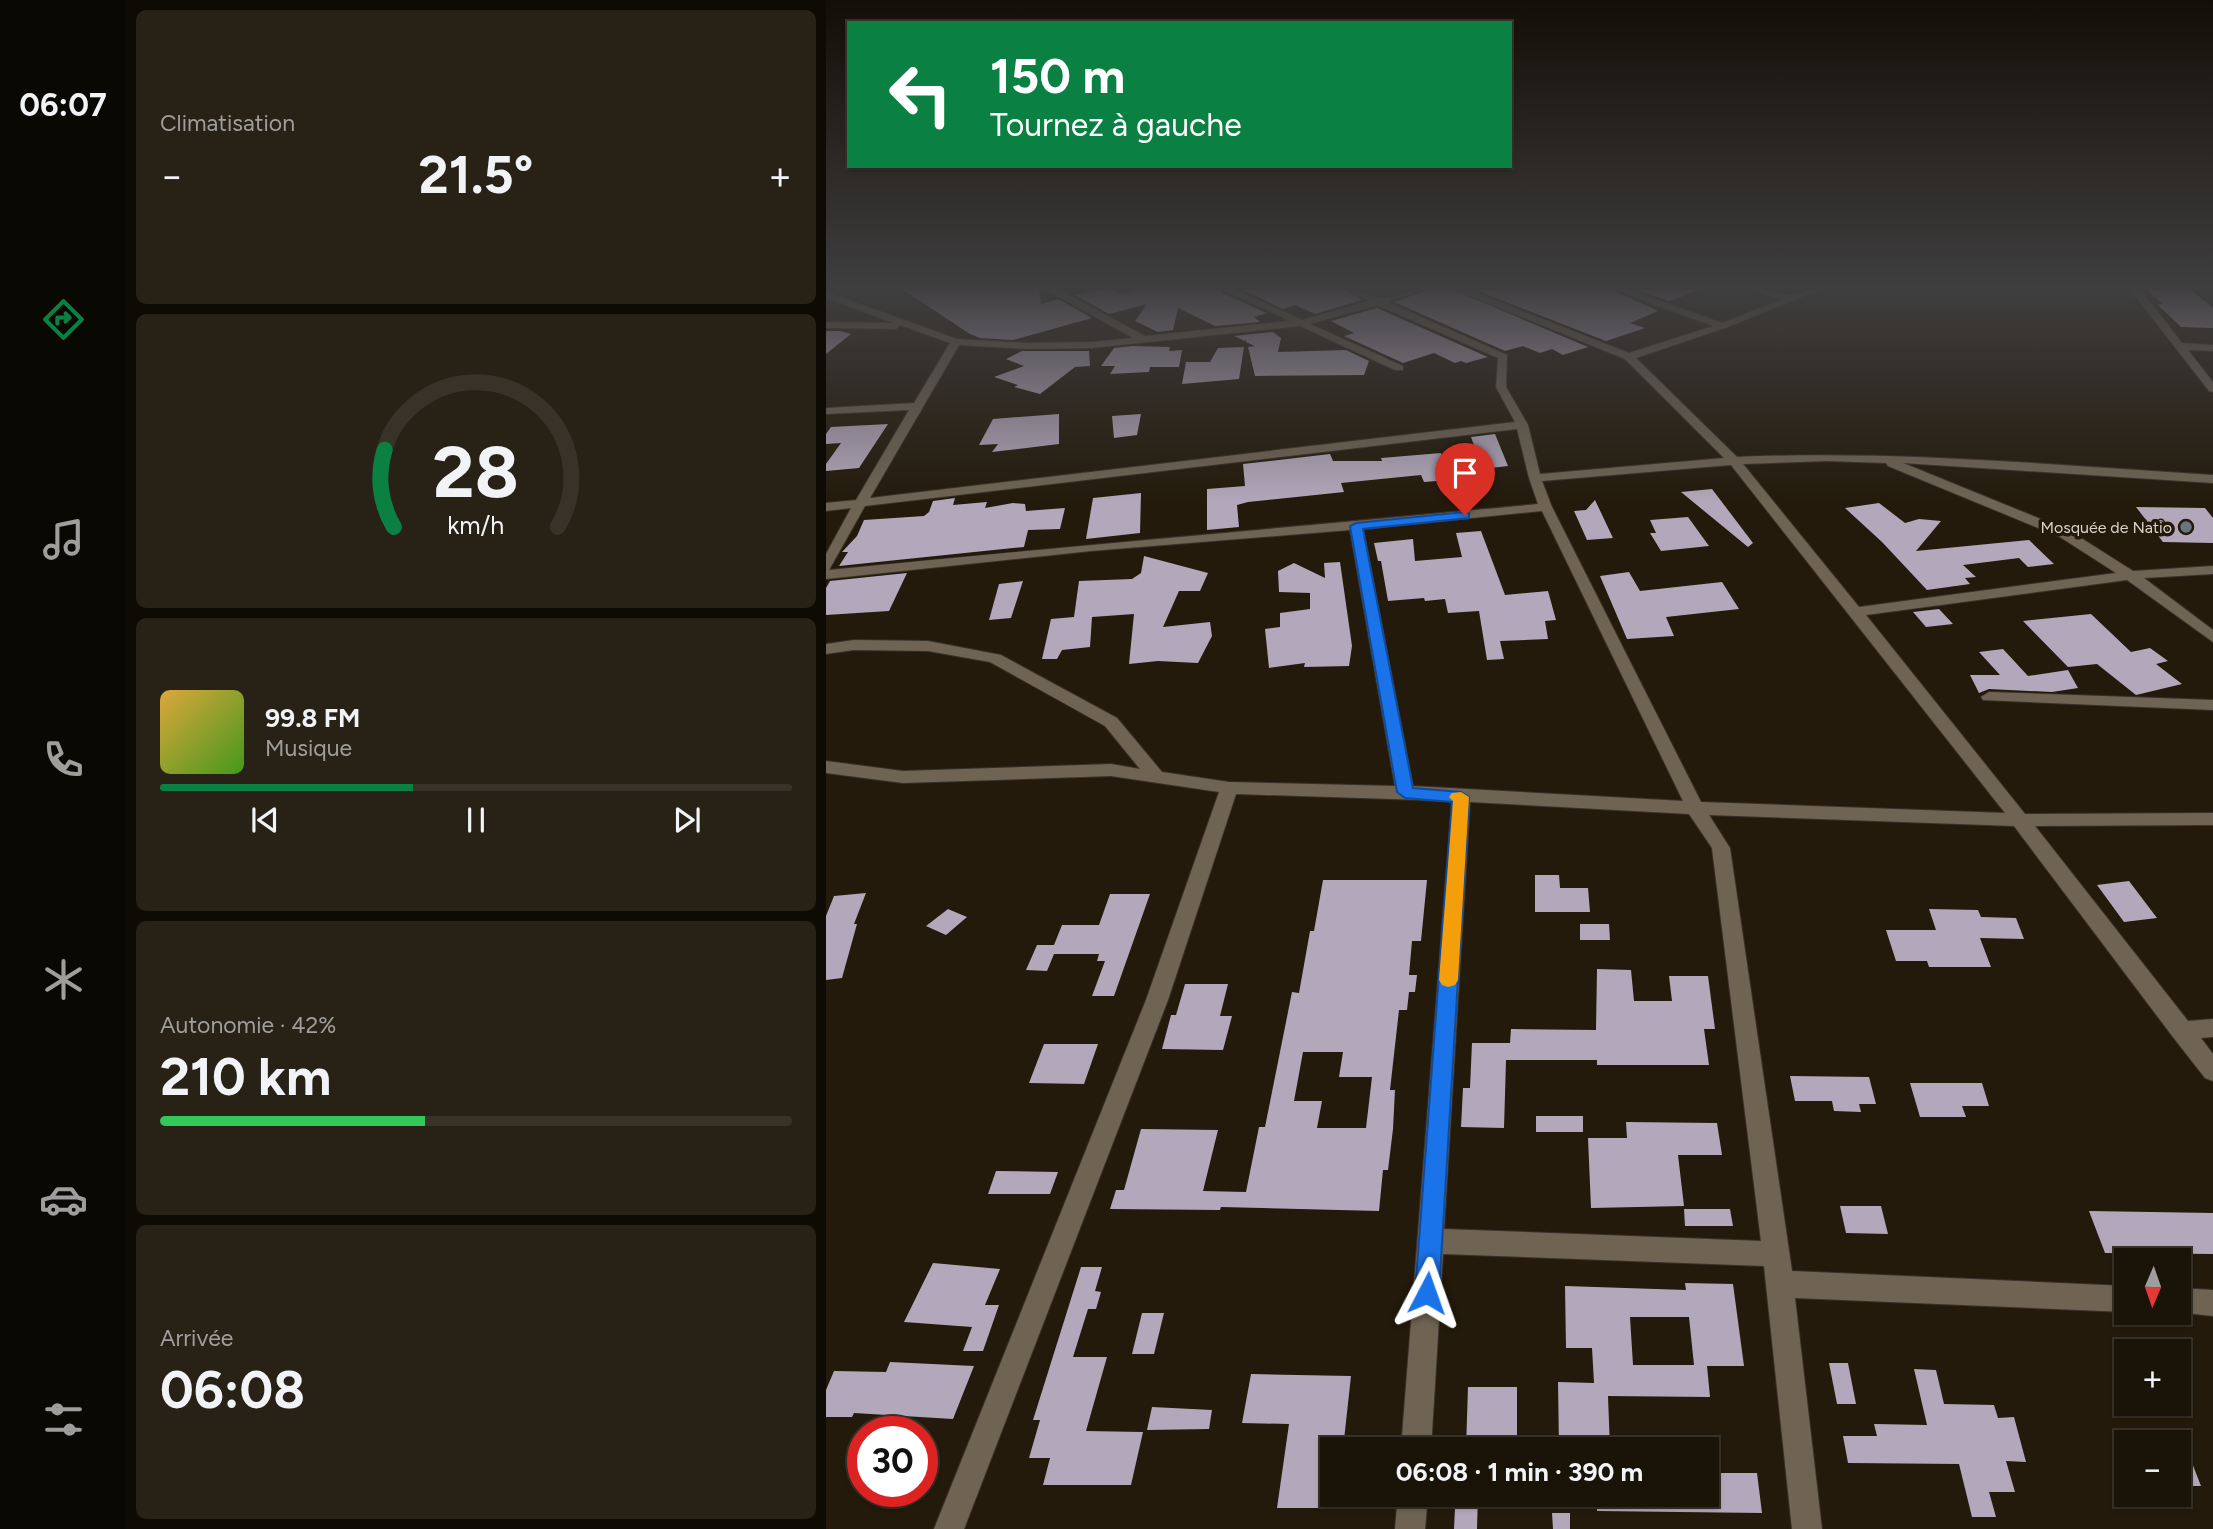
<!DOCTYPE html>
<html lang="fr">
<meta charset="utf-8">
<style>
body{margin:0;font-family:Figtree,sans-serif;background:#272116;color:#f1f3f6;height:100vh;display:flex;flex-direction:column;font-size:26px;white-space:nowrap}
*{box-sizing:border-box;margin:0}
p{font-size:23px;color:#9f9e9c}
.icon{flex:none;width:38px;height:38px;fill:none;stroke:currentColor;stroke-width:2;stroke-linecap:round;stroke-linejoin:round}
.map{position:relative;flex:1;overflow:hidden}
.details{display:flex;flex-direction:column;gap:10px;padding:10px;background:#0e0b04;width:700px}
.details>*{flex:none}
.hud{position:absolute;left:21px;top:21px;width:665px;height:147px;border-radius:0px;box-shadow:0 2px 5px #0004,0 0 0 2px #383329;background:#0b8043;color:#fff;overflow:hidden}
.needle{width:46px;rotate:182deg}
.fabs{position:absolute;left:1288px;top:1248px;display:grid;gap:14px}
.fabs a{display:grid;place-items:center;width:77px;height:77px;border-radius:0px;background:#1a1408;box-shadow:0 2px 5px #0004,0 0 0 2px #383329;font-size:35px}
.speed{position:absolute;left:21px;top:1416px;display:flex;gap:14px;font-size:35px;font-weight:700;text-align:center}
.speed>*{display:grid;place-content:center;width:91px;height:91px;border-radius:50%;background:#1a1408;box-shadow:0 2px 5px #0004,0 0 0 2px #383329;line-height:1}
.speed .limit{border:10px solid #d22;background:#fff;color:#111}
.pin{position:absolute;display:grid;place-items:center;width:60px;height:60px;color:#fff;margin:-72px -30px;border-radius:50% 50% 50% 0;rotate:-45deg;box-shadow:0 0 7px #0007}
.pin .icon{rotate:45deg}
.me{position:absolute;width:77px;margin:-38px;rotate:4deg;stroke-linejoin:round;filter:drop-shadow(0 0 5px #0008)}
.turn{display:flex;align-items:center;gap:24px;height:147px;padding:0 28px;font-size:32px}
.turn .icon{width:91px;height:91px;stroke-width:2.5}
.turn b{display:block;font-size:49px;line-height:60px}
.big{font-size:52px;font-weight:700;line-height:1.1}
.details .card{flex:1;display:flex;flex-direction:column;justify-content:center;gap:10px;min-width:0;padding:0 24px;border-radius:10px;background:#272116}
.details .dial{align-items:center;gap:0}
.dial svg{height:182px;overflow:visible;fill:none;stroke:#383329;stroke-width:7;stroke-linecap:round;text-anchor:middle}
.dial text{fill:#f1f3f6;stroke:none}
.song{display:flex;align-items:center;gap:21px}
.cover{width:84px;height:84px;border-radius:10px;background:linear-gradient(135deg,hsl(40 70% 55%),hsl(100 70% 35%))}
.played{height:7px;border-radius:4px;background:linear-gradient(90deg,#0b8043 40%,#383329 40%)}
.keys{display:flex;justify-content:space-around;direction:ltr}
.heat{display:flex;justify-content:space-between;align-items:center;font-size:38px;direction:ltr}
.charge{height:10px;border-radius:5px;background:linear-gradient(90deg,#34c759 42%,#383329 0)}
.trip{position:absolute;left:494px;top:1437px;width:399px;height:70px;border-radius:0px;background:#1a1408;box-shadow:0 2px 5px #0004,0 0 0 2px #383329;font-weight:700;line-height:70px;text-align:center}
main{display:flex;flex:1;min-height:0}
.dock{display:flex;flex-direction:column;width:126px;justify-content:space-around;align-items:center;background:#0a0803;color:#9f9e9c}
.dock .icon{width:49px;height:49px}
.dock .selected{color:#0b8043}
.dock b{font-size:32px;color:#f1f3f6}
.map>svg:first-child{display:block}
.building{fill:#b3a8bb;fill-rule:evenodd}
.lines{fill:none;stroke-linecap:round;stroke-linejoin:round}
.minor-casing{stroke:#39322c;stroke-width:2}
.minor{fill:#6f6453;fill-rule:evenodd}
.route{fill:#1a73e8;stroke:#114b97;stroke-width:2}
.slow{fill:#f59e0b}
.worship-dot{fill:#6b7280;stroke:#231a0b;stroke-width:2.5}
.labels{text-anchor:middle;stroke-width:7;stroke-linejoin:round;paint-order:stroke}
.far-poi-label{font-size:16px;fill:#dad3ca;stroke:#231a0b;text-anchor:end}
</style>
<main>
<nav class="dock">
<b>06:07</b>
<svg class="icon selected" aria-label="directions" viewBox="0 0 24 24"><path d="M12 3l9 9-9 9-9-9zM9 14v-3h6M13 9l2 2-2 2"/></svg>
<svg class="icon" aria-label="music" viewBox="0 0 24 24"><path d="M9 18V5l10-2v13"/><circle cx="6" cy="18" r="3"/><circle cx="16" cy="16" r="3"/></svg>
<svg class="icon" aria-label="phone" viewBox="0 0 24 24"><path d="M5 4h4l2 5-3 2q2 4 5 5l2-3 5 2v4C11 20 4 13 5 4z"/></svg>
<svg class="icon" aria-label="climate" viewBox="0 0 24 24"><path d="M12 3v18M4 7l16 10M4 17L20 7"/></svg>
<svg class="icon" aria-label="car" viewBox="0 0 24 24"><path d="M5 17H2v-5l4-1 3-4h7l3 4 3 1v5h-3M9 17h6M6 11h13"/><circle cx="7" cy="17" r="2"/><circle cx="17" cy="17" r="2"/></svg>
<svg class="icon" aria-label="filters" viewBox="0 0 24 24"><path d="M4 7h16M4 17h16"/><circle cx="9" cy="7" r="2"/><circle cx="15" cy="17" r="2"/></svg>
</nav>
<section class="details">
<div class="card"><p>Climatisation</p>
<div class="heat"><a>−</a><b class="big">21.5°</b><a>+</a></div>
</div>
<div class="card dial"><svg viewBox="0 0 100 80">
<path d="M14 69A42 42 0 1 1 86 69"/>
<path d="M14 69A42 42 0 0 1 10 35" stroke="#0b8043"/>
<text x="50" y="56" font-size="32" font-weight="700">28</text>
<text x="50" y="72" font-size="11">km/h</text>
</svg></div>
<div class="card">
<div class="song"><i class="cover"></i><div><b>99.8 FM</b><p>Musique</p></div></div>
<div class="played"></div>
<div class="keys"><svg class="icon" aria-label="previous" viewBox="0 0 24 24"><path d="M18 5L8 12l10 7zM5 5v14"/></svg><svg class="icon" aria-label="pause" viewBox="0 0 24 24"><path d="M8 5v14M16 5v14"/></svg><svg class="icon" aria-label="next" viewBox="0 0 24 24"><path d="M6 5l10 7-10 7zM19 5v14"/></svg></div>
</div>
<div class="card"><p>Autonomie · 42%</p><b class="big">210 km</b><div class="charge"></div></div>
<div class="card"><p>Arrivée</p><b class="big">06:08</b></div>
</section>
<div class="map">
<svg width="1387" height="1529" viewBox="0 0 1387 1529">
<rect width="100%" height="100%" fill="#231a0b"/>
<g class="building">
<polygon points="76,289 213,289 215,304 232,299 266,318 187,340 154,338 144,334"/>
<polygon points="275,289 286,289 296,294 313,289 394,289 398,294 441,313 428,317 434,322 389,326 352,308 347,330 332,332 309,321 321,304 283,314 249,295"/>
<polygon points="415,289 517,289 536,300 489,314 469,305 457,309"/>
<polygon points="605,289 625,289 762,347 737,355 726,349 714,353 697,346 679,351 568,302"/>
<polygon points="647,289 784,289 832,311 804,323 819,328 780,341"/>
<polygon points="809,289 871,289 871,291 843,301"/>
<polygon points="1320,289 1364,289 1387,308 1387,328 1355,327 1331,304 1337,304"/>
<polygon points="551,308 662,357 640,363 635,361 629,363 608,353 577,363 518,336 528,333 505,321"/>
<polygon points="0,331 15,331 25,334 0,354"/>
<polygon points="447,332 455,338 452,352 520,350 543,361 538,375 429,376 422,347 429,346 420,342 419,338 419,341 408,336"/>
<polygon points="306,346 344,347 343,351 356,350 353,367 324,367 323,372 284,374 289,366 275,366 288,348"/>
<polygon points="418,347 413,379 356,384 360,362 384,362 392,348"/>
<polygon points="196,351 263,351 264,366 249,367 214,394 188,387 192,385 168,377 198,366 180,359"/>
<polygon points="233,414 233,444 166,452 172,444 153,445 167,419"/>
<polygon points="315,414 311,435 288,438 286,416"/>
<polygon points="62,424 33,468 0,471 0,464 15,443 0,444 0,434 5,427"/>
<polygon points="669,434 682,466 656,469 645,437"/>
<polygon points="615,453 623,480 598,482 595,475 515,483 518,492 422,502 411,505 413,527 381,530 381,489 419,486 417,464 504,454 507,461 556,461 555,458"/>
<polygon points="886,489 927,543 922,547 855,492"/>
<polygon points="315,493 314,533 260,539 267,498"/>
<polygon points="129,498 127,505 161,502 159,508 187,503 199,504 200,511 239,508 234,529 202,530 198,547 13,566 22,552 16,552 31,536 38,520 98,516 103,512 107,501"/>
<polygon points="769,500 787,538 761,540 748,511 760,510"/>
<polygon points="1053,503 1079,523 1093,519 1115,521 1090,551 1203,540 1228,564 1202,567 1193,558 1137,565 1150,577 1139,578 1144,584 1101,590 1056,542 1019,508"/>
<polygon points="1310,507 1379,508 1387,518 1387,543 1337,542"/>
<polygon points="862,517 883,546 835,551 824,533 830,533 824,520"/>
<polygon points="655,531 679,595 722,591 730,620 719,621 722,639 674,641 678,659 661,660 653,611 622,613 619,599 599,601 598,598 562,601 555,561 552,561 548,543 587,539 589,561 636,557 630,533"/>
<polygon points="318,556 382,573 374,591 353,591 337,627 384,622 386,636 372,663 332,661 303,664 308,614 266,617 264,647 236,650 231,659 216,659 225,619 248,617 253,581 306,579 315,573"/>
<polygon points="514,562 526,646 523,666 478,667 479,663 443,668 439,629 454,627 454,613 484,609 484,593 453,592 452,571 468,563 499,578 498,563"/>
<polygon points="803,572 814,591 896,582 913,609 840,617 848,636 801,639 774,576"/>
<polygon points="81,573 63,611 0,615 0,588 4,581"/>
<polygon points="197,581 185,618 163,620 173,584"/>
<polygon points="1113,609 1127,624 1100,627 1087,612"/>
<polygon points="1265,614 1305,652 1324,648 1342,661 1330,664 1356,684 1310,695 1271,664 1242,667 1197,621"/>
<polygon points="1177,649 1202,676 1242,670 1252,688 1226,692 1163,689 1153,693 1144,675 1174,675 1153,652"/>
<polygon points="709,875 733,875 734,888 762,888 764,912 709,912"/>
<path d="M497,880H601L595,941H586L583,975H591L589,992H583L581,1010H573L564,1090H569L567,1129L562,1170H557L553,1211L395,1207L394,1210L284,1209L290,1190H298L315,1129L392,1130L377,1191L420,1192L433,1127H439L466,992L473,993L484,931H488ZM477,1052H517L513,1077H546L540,1128H491L496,1101H468Z"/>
<polygon points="1303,881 1331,918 1298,922 1271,885"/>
<polygon points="40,893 28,924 31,924 16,978 0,980 0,916 8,896"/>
<polygon points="284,894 324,894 288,996 266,996 279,961 271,961 273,954 228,954 221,971 200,970 211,945 228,945 236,925 273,925"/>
<polygon points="122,909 141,917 120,935 100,926"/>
<polygon points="1103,909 1152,910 1155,917 1190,918 1198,939 1154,938 1165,967 1103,967 1101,961 1070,961 1060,930 1110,930"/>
<polygon points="754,924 783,924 784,940 754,940"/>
<polygon points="771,969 805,970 808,1001 846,1001 843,976 882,976 889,1029 878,1029 883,1065 771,1065 771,1060 680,1060 678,1128 635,1127 637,1088 644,1088 646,1043 684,1043 685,1029 770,1030"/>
<polygon points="359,984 402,984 394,1016 406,1016 397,1050 336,1049 345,1015 350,1015"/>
<polygon points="218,1044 272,1044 258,1084 203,1083"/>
<polygon points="964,1076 1043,1077 1050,1104 1033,1104 1035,1112 1008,1111 1006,1101 969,1101"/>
<polygon points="1084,1083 1156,1083 1163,1106 1136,1106 1140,1117 1094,1117"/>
<rect x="710" y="1116" width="47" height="16"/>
<polygon points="800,1122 891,1123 896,1155 852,1155 858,1206 765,1208 762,1138 801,1138"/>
<polygon points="170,1171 232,1172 224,1194 162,1194"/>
<polygon points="1014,1206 1055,1206 1062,1234 1020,1233"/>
<polygon points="858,1209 904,1209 907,1226 859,1226"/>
<polygon points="1263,1211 1387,1213 1387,1254 1279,1253"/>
<polygon points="107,1263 174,1269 159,1305 173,1305 157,1351 137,1351 146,1327 78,1322"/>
<polygon points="255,1267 276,1267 269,1291 275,1292 270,1309 262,1309 247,1357 281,1357 260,1431 317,1432 305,1485 217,1485 224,1458 203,1458 214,1420 207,1420"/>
<path d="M859,1283L907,1284L918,1366H881L884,1397L782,1396L784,1449H733L732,1382L768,1383L766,1348H740L739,1286L860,1290ZM804,1317H863L868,1365H807Z"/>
<polygon points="316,1313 338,1313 328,1354 306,1354"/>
<polygon points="64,1362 148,1366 127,1419 28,1413 26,1417 0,1417 0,1390 8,1371 60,1372"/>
<polygon points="1003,1363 1022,1363 1030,1404 1011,1404"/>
<polygon points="1088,1369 1110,1370 1118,1404 1168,1405 1172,1418 1188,1417 1200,1462 1180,1461 1189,1492 1163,1492 1170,1517 1146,1517 1133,1464 1022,1463 1017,1436 1051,1436 1048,1424 1101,1425"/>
<polygon points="425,1374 525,1376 517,1449 506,1449 502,1508 451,1508 463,1424 416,1423"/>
<polygon points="642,1387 691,1387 691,1449 640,1449"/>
<polygon points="326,1407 386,1410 383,1429 321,1430"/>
<polygon points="1353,1432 1354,1432 1375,1486 1353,1486"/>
<polygon points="880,1473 931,1473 936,1513 771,1511 770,1494 880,1494"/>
<polygon points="634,1494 652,1494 651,1529 628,1529 629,1508 634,1508"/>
<polygon points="726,1513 744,1513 744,1529 727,1529"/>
</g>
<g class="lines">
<defs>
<g id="minor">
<path d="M219,289H231L319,336L464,321L396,289H408L476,320L543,301L519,289C532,289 539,296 551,298C563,300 586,289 601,289L561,302L681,355L680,387L702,425L714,474L898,458L799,359L627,289H640L803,353L887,326L787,289H801L896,323L955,300L925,289C938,289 948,293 960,295C970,297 983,289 995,289L899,328L810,358L911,457C1070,450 1228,465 1387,475V483L1077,463L1244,531L1307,571L1387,566V574L1318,578L1387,630V642L1301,580L1040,615L1199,814L1387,813V825L1209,826L1362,1021L1387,1019V1037L1375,1038L1387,1054V1081L1379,1078L1347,1037L1188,826L883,815L904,848L966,1271L1300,1286V1312L969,1298L996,1529H966L938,1266L617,1254L605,1449H575L626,801L410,794L342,1000L138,1529H108L320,1000L393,792L285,776L77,783L0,773V761L77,771L285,764L314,769L279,726L164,662L102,651L28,650L0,654V644L28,640L102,641L175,655L291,718L336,772L403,782L569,786L524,530L265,551L0,579V554L25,508L0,511V503L30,500L83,410L0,414V408L88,403L124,343L74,325L70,329L0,328V322L68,323L0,298V292L131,339L201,343L266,342L307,338ZM551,305L672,358L670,387L689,422L44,498L133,345L201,349L266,348L474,326L569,370H577V366L484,324ZM691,429L703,478L712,504C476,527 239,546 3,570L39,506ZM1000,461L1060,463L1062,466L1234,537L1290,573L1033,607L917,464ZM905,465L1179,813L875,802L726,507L716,481ZM716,511L857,801L587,786L537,529ZM644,802L863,814L886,848L935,1241L618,1229Z"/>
<polygon points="1304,289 1314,289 1356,343 1387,345 1387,351 1362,350 1387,382 1387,392 1383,391"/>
<polygon points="1163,692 1387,700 1387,710 1157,700 1155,697"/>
<polygon points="1353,1288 1387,1290 1387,1316 1349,1312 1353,1312"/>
<polygon points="572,1494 602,1494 599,1529 569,1529"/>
</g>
</defs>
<use href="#minor" class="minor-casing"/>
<use href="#minor" class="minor"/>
</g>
<linearGradient id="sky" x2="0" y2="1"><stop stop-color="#130e06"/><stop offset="0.57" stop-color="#3f3e3f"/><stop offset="1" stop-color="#3f3e3f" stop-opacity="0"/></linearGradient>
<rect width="1387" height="503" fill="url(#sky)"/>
<polygon class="route" points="639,512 643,513 643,518 537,529 587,788 635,792 643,797 613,1293 609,1301 601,1305 592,1301 589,1293 626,802 579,798 571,792 524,526 530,523"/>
<polygon class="slow" points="635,792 643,797 632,980 629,985 622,987 616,985 613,980 627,801 623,797 626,793"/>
<circle class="worship-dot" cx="1360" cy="527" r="7"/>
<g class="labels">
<g class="far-poi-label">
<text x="1346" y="533">Mosquée de Natio</text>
</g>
</g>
</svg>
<div class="fabs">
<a><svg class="needle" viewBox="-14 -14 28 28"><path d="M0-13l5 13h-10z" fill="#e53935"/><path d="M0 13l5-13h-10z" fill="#9f9e9c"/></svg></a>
<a>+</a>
<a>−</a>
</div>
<div class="speed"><div class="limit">30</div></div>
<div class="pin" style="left:639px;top:515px;background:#d93025"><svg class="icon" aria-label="arrive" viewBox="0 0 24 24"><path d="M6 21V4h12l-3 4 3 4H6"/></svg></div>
<svg class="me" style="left:601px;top:1293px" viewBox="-20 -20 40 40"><path d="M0-17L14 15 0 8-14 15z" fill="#1a73e8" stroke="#fff" stroke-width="4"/></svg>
<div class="trip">06:08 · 1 min · 390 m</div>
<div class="hud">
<div class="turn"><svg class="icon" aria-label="left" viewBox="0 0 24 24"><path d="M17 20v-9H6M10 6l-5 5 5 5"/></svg><div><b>150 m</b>Tournez à gauche</div></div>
</div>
</div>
</main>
